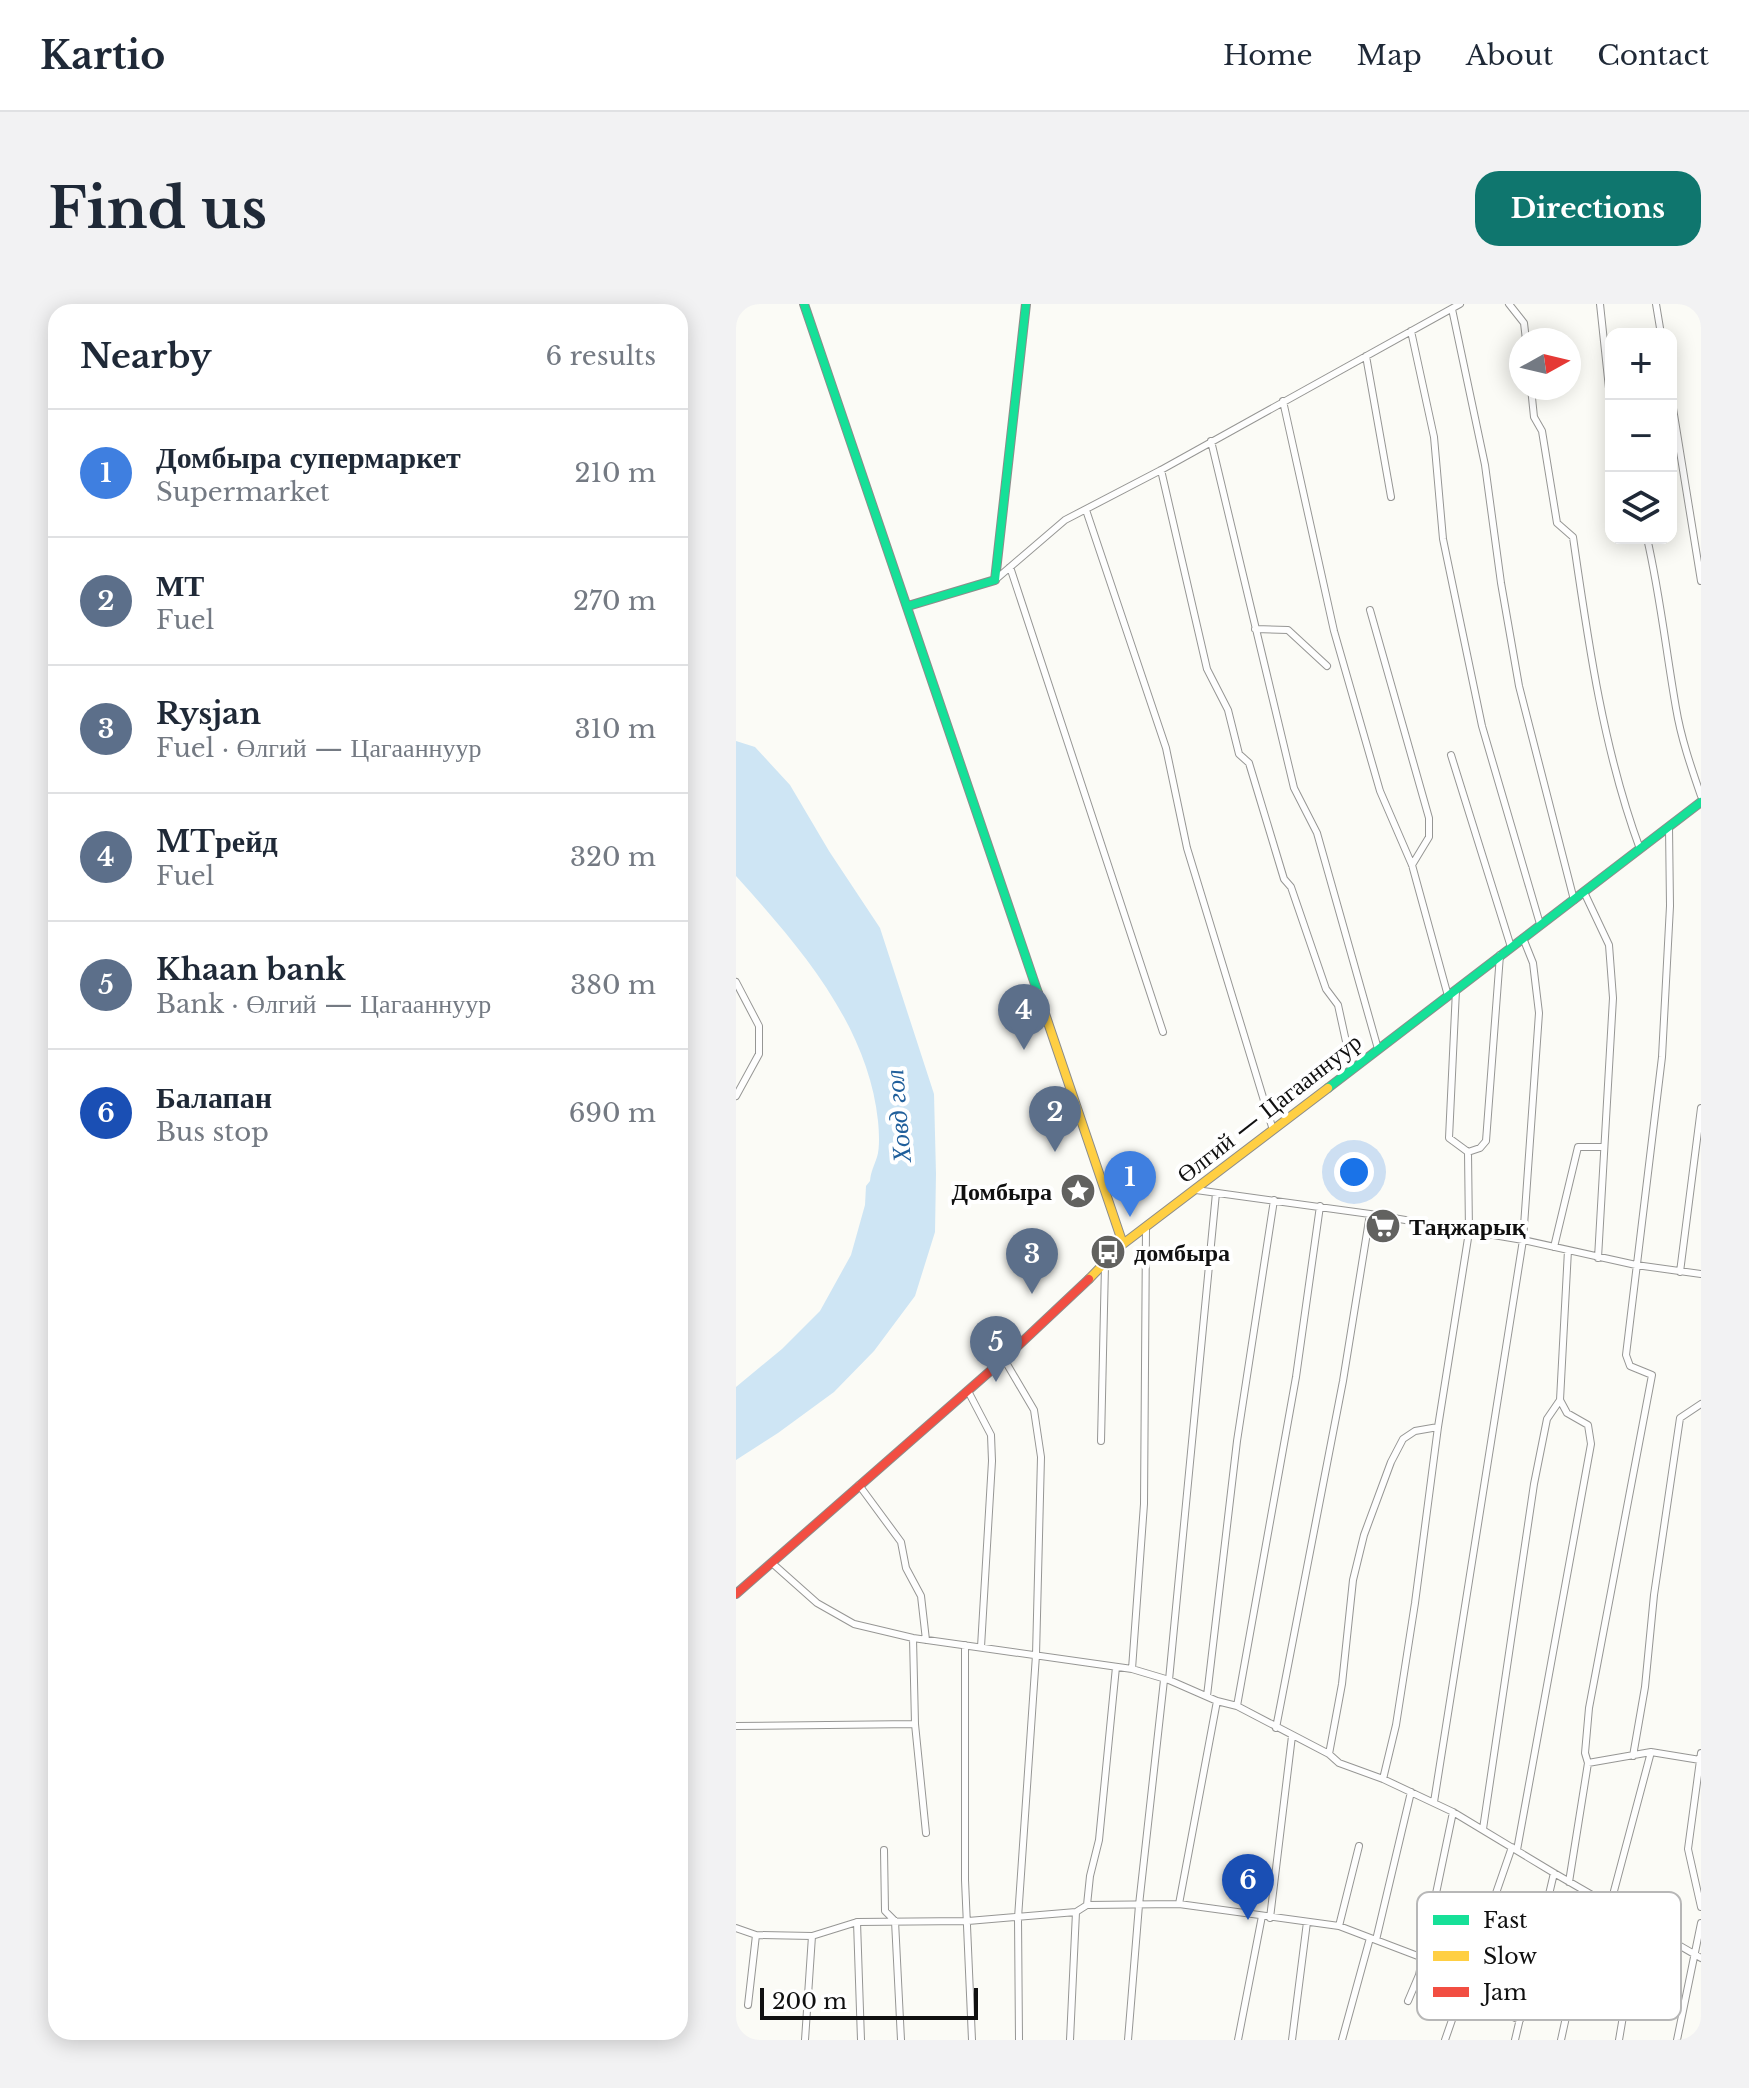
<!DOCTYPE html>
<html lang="en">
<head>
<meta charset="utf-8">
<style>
  body { margin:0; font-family:"Libre Baskerville",serif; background:#f2f2f3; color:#1f2937 }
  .controls { position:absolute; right:24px; top:24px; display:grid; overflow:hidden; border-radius:16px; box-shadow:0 4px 20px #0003 }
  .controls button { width:72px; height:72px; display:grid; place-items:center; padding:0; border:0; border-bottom:2px solid #e0e1e3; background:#fff; color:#1f2937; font:40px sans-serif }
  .compass { position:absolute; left:773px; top:24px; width:72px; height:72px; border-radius:50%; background:#fff; box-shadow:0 4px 20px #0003; rotate:82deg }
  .scale { position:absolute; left:24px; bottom:20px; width:218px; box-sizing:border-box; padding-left:8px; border:4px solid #101010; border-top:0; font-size:22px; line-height:28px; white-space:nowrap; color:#101010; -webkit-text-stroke:6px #fff; paint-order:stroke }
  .you { position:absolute; left:618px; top:868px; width:28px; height:28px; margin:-20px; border:6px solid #fff; border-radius:50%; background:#1a73e8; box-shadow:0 0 0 12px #1a73e833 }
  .badge { display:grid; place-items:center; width:52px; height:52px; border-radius:50%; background:#0f766e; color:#fff; font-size:26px; font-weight:700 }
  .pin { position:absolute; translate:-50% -66px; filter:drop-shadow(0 2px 4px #0008) }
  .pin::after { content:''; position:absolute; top:42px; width:28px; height:24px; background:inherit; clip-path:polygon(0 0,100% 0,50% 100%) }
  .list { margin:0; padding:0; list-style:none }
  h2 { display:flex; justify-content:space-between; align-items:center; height:104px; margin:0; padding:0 32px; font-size:34px }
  h2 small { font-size:26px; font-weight:400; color:#747a83 }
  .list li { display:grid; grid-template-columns:52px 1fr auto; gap:24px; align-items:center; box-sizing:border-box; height:128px; padding:0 32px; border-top:2px solid #e0e1e3 }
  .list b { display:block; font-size:30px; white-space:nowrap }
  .list p { margin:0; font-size:26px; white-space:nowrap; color:#747a83 }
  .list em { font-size:26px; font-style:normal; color:#747a83 }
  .icon { flex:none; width:44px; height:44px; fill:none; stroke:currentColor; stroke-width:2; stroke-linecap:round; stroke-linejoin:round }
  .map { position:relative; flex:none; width:965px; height:1736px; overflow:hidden; border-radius:24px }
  header { display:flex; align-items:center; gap:48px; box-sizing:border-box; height:112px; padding:0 40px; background:#fff; border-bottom:2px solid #e0e1e3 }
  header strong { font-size:38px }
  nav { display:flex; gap:44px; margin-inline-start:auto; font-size:28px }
  .intro { display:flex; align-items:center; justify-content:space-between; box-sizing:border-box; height:192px; padding:0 48px }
  h1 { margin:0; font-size:56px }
  .button { padding:20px 36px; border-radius:24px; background:#0f766e; color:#fff; font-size:28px; font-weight:700 }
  main { display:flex; gap:48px; padding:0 48px }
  aside { flex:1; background:#fff; border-radius:24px; box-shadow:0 4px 20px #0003 }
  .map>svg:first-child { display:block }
  .water { fill:#cee5f4 }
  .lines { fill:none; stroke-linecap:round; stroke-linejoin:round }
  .street-casing { stroke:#969694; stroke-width:8 }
  .fast-casing { stroke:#8c8c8a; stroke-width:10 }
  .slow-casing { stroke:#8c8c8a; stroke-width:10 }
  .jam-casing { stroke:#8c8c8a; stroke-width:10 }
  .street { stroke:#fefefe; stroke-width:6 }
  .fast { stroke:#16e098; stroke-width:8 }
  .slow { stroke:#ffcf43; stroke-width:8 }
  .jam { stroke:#f24e42; stroke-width:8 }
  .labels { text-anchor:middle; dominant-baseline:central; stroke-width:8; stroke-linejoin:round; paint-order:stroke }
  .street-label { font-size:24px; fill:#101010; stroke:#fff }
  .poi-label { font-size:24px; font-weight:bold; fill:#101010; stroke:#fff; text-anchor:start }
  .water-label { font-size:26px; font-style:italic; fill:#205f9b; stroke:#fff }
  .key { fill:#fff; stroke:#b7b7b7; stroke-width:2 }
  .key-label { font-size:22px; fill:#101010 }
</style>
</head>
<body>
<header>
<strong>Kartio</strong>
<nav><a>Home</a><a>Map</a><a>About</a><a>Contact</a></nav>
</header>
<div class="intro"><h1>Find us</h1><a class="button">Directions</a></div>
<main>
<aside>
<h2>Nearby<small>6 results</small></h2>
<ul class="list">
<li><span class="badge" style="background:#3f7fe0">1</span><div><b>Домбыра супермаркет</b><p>Supermarket</p></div><em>210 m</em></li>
<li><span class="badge" style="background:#5c6f8a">2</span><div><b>МТ</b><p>Fuel</p></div><em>270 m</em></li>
<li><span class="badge" style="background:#5c6f8a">3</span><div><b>Rysjan</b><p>Fuel · Өлгий — Цагааннуур</p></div><em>310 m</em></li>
<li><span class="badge" style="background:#5c6f8a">4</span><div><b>MTрейд</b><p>Fuel</p></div><em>320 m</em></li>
<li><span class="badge" style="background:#5c6f8a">5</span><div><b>Khaan bank</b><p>Bank · Өлгий — Цагааннуур</p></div><em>380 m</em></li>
<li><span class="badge" style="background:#1a4fb4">6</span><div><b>Балапан</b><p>Bus stop</p></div><em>690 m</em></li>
</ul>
</aside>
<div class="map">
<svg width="965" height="1736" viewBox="0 0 965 1736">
  <rect width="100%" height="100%" fill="#fbfbf6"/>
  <path class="water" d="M0,437L19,443L54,481L93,547L144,624L198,790L200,870L199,928L179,992L138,1047L98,1088L42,1129L0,1156V1083L46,1045L84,1007L115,951L129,901L130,882L134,877C135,867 138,862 141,853C144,844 143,827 142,817C132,720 62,641 0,572Z"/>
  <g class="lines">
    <defs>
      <path id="street" d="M773,0L788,19L790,36
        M864,0L875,103
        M920,0L925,30
        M716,5L749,161L765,279L783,382L838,596
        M675,27L698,133L707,235L746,422L804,620
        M630,52L655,193
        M795,84L798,113L806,127L821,219L837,233C852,337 867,445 904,545
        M935,92L965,277
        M547,97L598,327L644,487L676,561L712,692
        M475,137L558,484L581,529L642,745
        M425,166L471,365L492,406L503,450L513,459L548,575L555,583L590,685L602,701L616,765
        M350,206L430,444L451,544L537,826
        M911,234C924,290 930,347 940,404C945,434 955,463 965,492
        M274,263L427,728
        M259,276L329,216L425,166L724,0
        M634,306L693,514V533L676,561
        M519,325L552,326L591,362
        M715,451L775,643
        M848,588L873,641L877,694L862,954
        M0,678L23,722V750L0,792
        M720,686L713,834L732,848
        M460,886L634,910L787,936L900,961L965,970
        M818,943L842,843H867
        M944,968L965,804
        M268,1055L298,1106L305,1153L300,1351L282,1614L283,1736
        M232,1087L255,1131L256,1157L245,1343
        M365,1137L369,961
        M123,1181L165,1238L170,1264L185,1292L190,1336
        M36,1259L81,1299L118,1320L177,1334L396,1365L433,1376L481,1397L501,1402L593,1450L603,1459L647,1475L717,1508L818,1569L965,1654
        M177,1334L179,1420L190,1529
        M229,1341V1576L236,1736
        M396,1365L408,1200L410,924
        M433,1376L480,889
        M471,1392L501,1137L538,896
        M501,1402L560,1073L584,902
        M0,1422L179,1420
        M540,1424L607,1077L634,910
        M965,1449L952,1545L965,1603
        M593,1450L606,1380L617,1276L628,1231L655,1158L667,1135L679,1127L702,1123
        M897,1452L909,1383L918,1291L944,1114L965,1100
        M852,1459L915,1448L964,1456
        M647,1475L660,1421L679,1299L702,1123L733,928L732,848L744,844L750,837L764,651
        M698,1498L787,936L803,709L797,659L787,634
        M747,1525L798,1180L811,1115L824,1096L832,946
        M148,1546L149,1607L159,1617L165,1736
        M781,1546L855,1140L852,1121L831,1109L824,1096
        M833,1578L852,1459L849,1449L853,1404L916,1071L894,1062L890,1051L926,753L934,602L933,523
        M443,1600L481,1397
        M351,1601L354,1572L363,1536L380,1363
        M874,1602L915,1448
        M534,1614L556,1432
        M121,1618L125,1736
        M603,1622L623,1542
        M0,1624L20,1631L76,1632L121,1618L232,1617L340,1608L351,1601L443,1600L603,1622L687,1654
        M640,1636L675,1488
        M683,1671L784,1716
        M672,1697L683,1671L717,1508
        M12,1701L20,1631
        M69,1736L76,1632
        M334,1736L340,1608
        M392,1736L403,1601L428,1376
        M502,1736L526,1612
        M556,1736L571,1618
        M606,1736L634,1634
        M709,1736L776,1543
        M779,1736L818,1569
        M825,1736L832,1704L838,1698L869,1705
        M883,1736L903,1618
        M941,1736L965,1619"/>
      <path id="fast" d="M68,0L302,689
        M172,302L259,276L290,0
        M592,784L965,498"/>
      <path id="slow" d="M302,689L387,940
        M353,975L387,940L592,784"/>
      <path id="jam" d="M0,1290L268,1055L353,975"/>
    </defs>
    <use href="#street" class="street-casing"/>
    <use href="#fast" class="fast-casing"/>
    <use href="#slow" class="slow-casing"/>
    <use href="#jam" class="jam-casing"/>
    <use href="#street" class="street"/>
    <use href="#fast" class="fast"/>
    <use href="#slow" class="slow"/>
    <use href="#jam" class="jam"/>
  </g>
  <defs>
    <symbol id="sight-disc" viewBox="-11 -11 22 22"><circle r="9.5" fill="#626260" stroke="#fff"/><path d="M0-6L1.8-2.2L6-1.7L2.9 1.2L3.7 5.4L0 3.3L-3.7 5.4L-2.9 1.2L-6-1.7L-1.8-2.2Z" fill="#fff"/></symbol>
    <symbol id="supermarket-disc" viewBox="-11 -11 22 22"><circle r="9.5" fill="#626260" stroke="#fff"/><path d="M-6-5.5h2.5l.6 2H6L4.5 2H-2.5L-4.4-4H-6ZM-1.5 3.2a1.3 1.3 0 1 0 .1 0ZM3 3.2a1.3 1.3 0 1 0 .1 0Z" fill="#fff"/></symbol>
    <symbol id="bus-disc" viewBox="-11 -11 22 22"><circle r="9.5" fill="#626260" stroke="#fff"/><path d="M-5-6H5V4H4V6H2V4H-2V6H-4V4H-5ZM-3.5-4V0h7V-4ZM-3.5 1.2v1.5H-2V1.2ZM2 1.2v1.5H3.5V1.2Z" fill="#fff"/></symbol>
  </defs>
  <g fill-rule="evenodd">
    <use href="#sight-disc" x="322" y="867" width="40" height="40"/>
    <use href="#supermarket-disc" x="627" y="902" width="40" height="40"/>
    <use href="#bus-disc" x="352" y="928" width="40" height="40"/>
  </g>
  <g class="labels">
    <g class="street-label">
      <text transform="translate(533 804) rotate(-38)">Өлгий — Цагааннуур</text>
    </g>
    <g class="poi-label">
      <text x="316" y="887" text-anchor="end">Домбыра</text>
      <text x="673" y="922">Таңжарық</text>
      <text x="398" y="948">домбыра</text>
    </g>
    <g class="water-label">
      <text transform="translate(162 812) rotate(-95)">Ховд гол</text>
    </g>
  </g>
  <rect x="681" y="1588" width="264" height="128" rx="12" class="key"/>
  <rect x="697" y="1611" width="36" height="10" fill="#16e098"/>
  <rect x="697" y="1647" width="36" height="10" fill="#ffcf43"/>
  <rect x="697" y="1683" width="36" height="10" fill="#f24e42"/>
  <g class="key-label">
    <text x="747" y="1624">Fast</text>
    <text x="747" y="1660">Slow</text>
    <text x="747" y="1696">Jam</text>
  </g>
</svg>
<div class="controls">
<button>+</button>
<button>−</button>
<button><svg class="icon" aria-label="layers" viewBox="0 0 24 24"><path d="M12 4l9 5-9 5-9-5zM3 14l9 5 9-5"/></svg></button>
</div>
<svg class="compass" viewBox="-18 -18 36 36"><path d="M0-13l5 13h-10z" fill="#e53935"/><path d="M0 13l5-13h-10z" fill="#747a83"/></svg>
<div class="scale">200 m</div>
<div class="you"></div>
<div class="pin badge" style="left:394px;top:913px;background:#3f7fe0">1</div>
<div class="pin badge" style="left:319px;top:848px;background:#5c6f8a">2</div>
<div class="pin badge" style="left:296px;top:990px;background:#5c6f8a">3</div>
<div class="pin badge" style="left:288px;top:746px;background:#5c6f8a">4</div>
<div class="pin badge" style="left:260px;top:1078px;background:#5c6f8a">5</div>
<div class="pin badge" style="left:512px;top:1616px;background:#1a4fb4">6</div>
</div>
</main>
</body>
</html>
